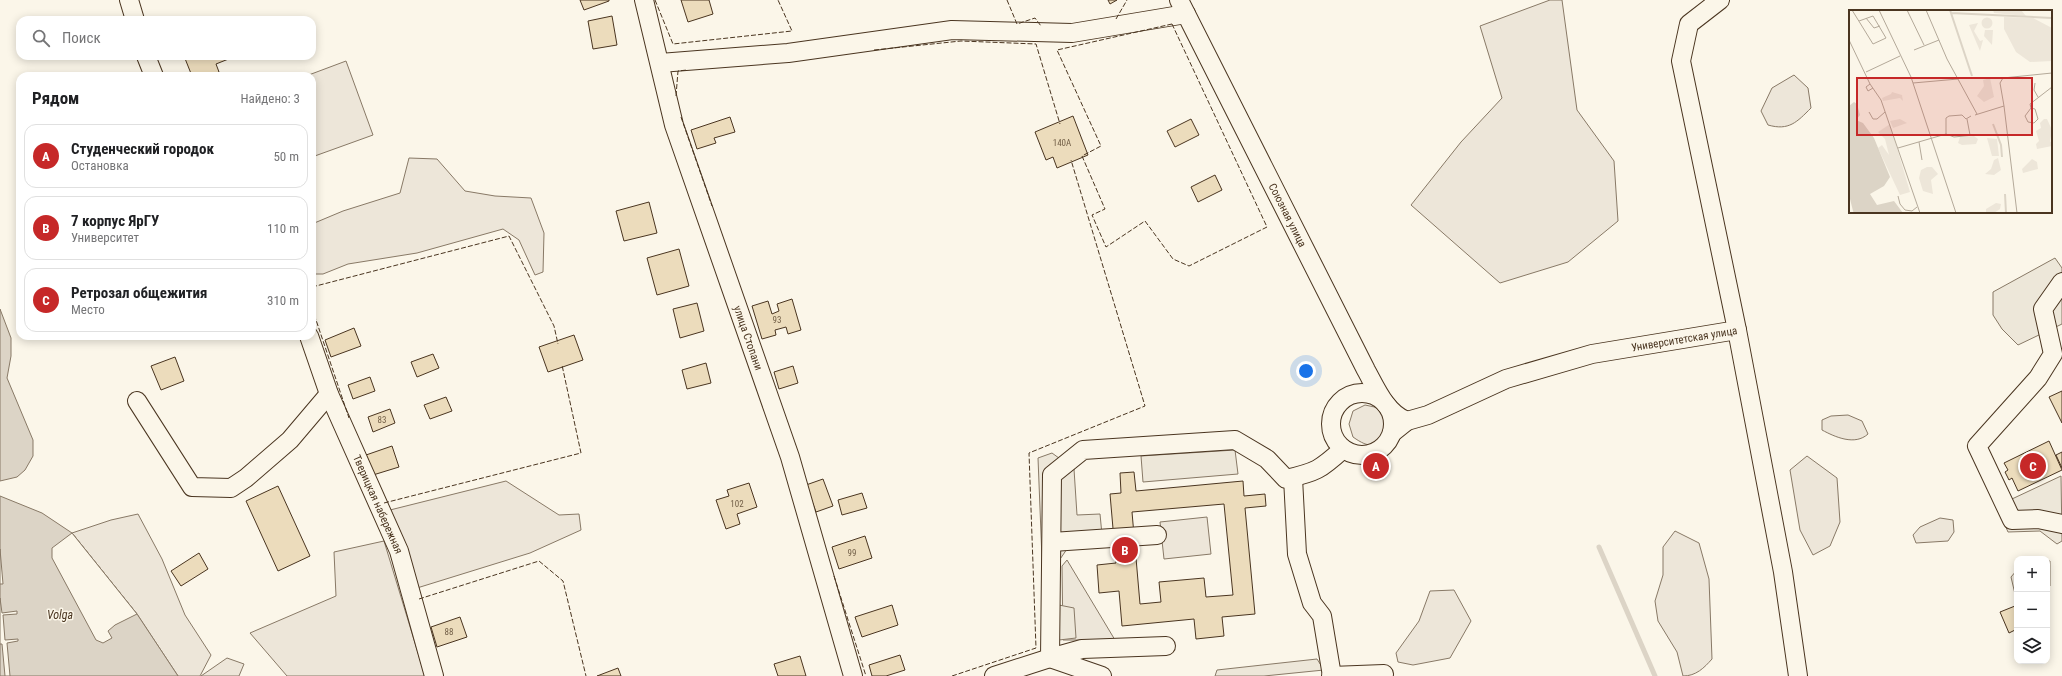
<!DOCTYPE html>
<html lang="ru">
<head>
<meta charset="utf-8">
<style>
  body { margin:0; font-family:"Roboto Condensed",sans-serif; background:#f2f2f2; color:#202124 }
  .controls { position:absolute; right:12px; bottom:12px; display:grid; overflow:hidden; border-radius:8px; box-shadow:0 2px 10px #0003 }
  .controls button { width:36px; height:36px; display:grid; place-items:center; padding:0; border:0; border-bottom:1px solid #e0e0e0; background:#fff; color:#202124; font:20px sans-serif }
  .you { position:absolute; left:1306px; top:371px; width:14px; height:14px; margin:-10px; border:3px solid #fff; border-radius:50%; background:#1a73e8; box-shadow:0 0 0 6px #1a73e833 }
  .badge { display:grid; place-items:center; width:26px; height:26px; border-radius:50%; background:#c62828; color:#fff; font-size:13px; font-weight:700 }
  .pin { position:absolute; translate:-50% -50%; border:2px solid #fff; box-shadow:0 1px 4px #0006 }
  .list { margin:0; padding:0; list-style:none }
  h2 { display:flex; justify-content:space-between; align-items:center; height:52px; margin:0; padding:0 16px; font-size:17px }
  h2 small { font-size:13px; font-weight:400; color:#757577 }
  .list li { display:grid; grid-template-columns:26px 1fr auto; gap:12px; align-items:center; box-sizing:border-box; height:64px; margin:0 8px 8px; padding:0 8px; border:1px solid #e0e0e0; border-radius:12px }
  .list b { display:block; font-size:15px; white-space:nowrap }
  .list p { margin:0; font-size:13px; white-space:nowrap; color:#757577 }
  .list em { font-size:13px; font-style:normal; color:#757577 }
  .icon { flex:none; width:22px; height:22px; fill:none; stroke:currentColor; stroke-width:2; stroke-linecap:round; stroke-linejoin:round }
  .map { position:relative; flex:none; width:2062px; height:676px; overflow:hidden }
  .search { position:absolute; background:#fff; box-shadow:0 2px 10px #0003; left:16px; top:16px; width:300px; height:44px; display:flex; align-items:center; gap:10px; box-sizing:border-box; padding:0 14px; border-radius:12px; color:#757577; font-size:15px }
  .panel { position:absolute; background:#fff; box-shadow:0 2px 10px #0003; left:16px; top:72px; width:300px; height:268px; border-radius:12px }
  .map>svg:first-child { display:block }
  .green { fill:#ede6d9; stroke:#887966 }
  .parking { fill:#ede7d9; stroke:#887966 }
  .water { fill:#dcd4c6; stroke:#887966 }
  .pier { fill:#fbf6e9; stroke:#887966 }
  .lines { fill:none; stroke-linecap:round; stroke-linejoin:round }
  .stream { stroke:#dcd4c6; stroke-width:5 }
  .building { fill:#ecdcbc; stroke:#4a3520; fill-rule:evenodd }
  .minor-casing { stroke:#4a3520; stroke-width:20 }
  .minor { stroke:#fbf6e9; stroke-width:18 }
  .fence { stroke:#4a3520; stroke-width:1; stroke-dasharray:5 2; stroke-linecap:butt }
  .labels { text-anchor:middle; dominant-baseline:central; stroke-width:3; stroke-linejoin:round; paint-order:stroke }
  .number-label { font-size:9px; fill:#725f47 }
  .street-label { font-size:11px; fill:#4a3520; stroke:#fbf6e9 }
  .water-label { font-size:12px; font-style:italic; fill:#4a3520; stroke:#fbf6e9 }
  .inset-river { fill:none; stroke:#dcd4c6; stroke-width:2 }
  .inset-road { fill:none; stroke:#b4a999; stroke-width:1 }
  .view { fill:#c62828; fill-opacity:0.15; stroke:#c62828; stroke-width:2 }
  .inset-edge { fill:none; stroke:#4a3520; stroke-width:2 }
</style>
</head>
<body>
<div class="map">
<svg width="2062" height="676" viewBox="0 0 2062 676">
  <rect width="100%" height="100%" fill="#fbf6e9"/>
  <path class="green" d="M1550,0H1562L1577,110L1614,161L1618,221L1568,262L1500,283L1411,205L1461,142L1502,98L1480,26Z
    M346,61L373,135L312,157V76H306Z
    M1794,75L1808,88L1811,108C1797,122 1789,131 1768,125L1761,111L1772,88Z
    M409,158L437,159L465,191L495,196L531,198L544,233L543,272L535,275L519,240L503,229L417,253L348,264L323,274H312V224L343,211L400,193Z
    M1365,405L1384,409L1391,422L1390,434C1375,447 1370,449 1353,437L1349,424L1353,411Z
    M1848,415L1862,421L1868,434C1855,446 1835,437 1822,430V420L1831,416Z
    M1807,456L1837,478L1840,522L1830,546L1813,555L1800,530L1790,470Z
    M506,481L559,515L579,514L581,530L530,553L417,588L390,510Z
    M138,514L162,559L185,615L211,655L200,676H178L137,614L72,533L111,520Z
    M1207,517L1211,554L1164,559L1160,522Z
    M1940,518L1953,520L1954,532L1948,541L1916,543L1913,535L1920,527Z
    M1675,531L1699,543L1709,579L1712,659C1704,668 1696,676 1683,676L1677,652L1658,621L1655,601L1663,575V547Z
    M384,541L425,676H287L250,633L336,596L334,552Z
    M1067,560L1115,640H1063L1062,566Z
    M2047,561H2050V586L2047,588Z
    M2017,570V594H2015L2011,577Z
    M1454,590L1471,621L1450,658L1413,665L1398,662L1396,653L1419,621L1430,591Z
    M227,658L244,664L239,676H201Z"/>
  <path class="parking" d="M2055,258L2062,268V324L2018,345L2002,329L1993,315V292Z
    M1235,450L1238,474L1143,482L1141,456Z
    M1052,453L1074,469L1077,515L1100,514L1103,545L1067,549L1043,584L1038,458Z
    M2061,476L2062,541L2057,544L2040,531L2008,532L1997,506Z
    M1059,605L1074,608L1076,638L1059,640Z
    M1317,659L1324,670L1264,676H1215L1217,670Z"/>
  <path class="water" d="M0,309L11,338V356L7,378L33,440V456L25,470L17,477L0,481Z
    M0,496L42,513L72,533L137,614L178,676H0Z"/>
  <path class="pier" d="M72,533L137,614L115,625L108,631L112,638L103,643L96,640L52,558V548Z
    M0,549L3,584H0Z
    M0,598L2,613L17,611V614L3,615L5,640L18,639V641L7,643L10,676H5L2,644H0Z"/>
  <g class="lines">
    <path class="stream" d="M1599,547L1655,676"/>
  </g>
  <path class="building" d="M580,0H609V1L584,10Z
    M681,0H709L713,14L688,22Z
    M1108,0H1117L1110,4Z
    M612,16L617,45L593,49L588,21Z
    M184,56H236L216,64L219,72L209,76H192Z
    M1073,116L1088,155L1057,168L1053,157L1046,160L1035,132Z
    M730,117L735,132L714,138L716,143L697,149L691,130Z
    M1191,119L1199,135L1175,147L1167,131Z
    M1215,175L1222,190L1198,202L1191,187Z
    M649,202L657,233L624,241L616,211Z
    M679,249L689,286L657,295L647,258Z
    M792,299L801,330L788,334L786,327L775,330L776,335L762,339L752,306L768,301L772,314L779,311L777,304Z
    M697,303L704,331L680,338L673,309Z
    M354,328L361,346L331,357L325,340Z
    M574,335L583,360L548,372L539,347Z
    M433,354L439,368L417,377L411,362Z
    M175,357L184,381L161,390L151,366Z
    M706,363L711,383L687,389L682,370Z
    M793,366L798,383L779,389L774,372Z
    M370,377L375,391L353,399L348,385Z
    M2062,391V423L2049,397Z
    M446,397L452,411L430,419L424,405Z
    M390,409L395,423L373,432L368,417Z
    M2049,441L2062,470L2018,491L2012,478L2009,480L2005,472L2008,470L2004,463Z
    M392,446L399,467L373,475L366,455Z
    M2062,452V468L2056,455Z
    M1134,472L1136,491L1243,481L1244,496L1265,494L1266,506L1245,508L1255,614L1222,617L1224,636L1196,639L1194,619L1122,626L1119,591L1099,593L1097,565L1116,563L1110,494L1121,493L1120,473ZM1224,504L1233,595L1206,597L1204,578L1159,582L1161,602L1140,604L1132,512Z
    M823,479L833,506L816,512L806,485Z
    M749,483L757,507L737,514L740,524L726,529L716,500L729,496L727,490Z
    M278,486L310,556L278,571L246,501Z
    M862,493L867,508L842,515L838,500Z
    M865,536L872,558L839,569L832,547Z
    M199,553L208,569L181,586L171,571Z
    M892,605L898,625L862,637L855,617Z
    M2015,606L2017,611V629L2009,633L2000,612Z
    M460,617L467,637L437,647L431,627Z
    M900,655L905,670L886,676H872L869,665Z
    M800,656L806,676H778L774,664Z
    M618,668L621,676H597Z"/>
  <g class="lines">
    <defs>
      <g id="minor">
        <path d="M129,0L135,20"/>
        <path id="s1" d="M644,0L674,125L790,457L853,676"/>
        <path id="s2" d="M1179,0L1366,370C1376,388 1386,413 1407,421"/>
        <path d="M146,56L154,76"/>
        <path d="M660,63L788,53L952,30L1072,33L1186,14"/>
        <path d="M2062,282L2043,309L2053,354L2038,378L1977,446L2012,520L2038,519L2062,524"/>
        <path d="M1737,330L1783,572L1798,676"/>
        <path id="s3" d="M309,336L329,394L399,551L434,676"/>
        <circle cx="1362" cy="424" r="31"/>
        <path d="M137,401L192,487L231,488L246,478L290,440L329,394"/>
        <path id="s4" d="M1392,433L1407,421L1428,415L1506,379L1592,354L1737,330L1681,61L1689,24L1720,0"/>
        <path d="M1293,478L1297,554L1312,603L1322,616L1332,676"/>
        <path d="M1052,542L1157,535"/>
        <path d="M1050,658L1082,649L1166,646"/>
        <path d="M1050,658L1102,676"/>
        <path d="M994,676L1050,658L1052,475L1083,450L1235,440L1267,459L1286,479C1316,472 1320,470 1343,449"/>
        <path d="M1331,676L1384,674"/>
      </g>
    </defs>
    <use href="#minor" class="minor-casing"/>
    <use href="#minor" class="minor"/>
    <path class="fence" d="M655,0L673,44L792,31L778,0
      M1007,0L1017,24L1035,18L1041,26
      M1116,19L1127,0
      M1172,24L1267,227L1189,266L1173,259L1145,221L1106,247L1092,215L1105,209L1082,156L1101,146L1057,50Z
      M874,50L961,41L1036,44L1060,124
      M676,96L678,71L687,70
      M681,117L712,206
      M312,287L509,236L554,326L558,344
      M312,308L349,418
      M384,503L581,453L562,365
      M834,576L866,676
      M419,599L539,561L563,581L586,676
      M952,676L1036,648L1029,453L1145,406L1071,160"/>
  </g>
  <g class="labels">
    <g class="number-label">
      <text x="1062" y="143">140А</text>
      <text x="777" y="320">93</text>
      <text x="382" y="420">83</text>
      <text x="737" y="504">102</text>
      <text x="852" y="553">99</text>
      <text x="449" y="632">88</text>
    </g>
    <g class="street-label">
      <text stroke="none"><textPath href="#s2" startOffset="241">Союзная улица</textPath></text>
      <text stroke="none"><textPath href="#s4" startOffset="310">Университетская улица</textPath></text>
      <text stroke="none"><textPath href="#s1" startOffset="354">улица Стопани</textPath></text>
      <text stroke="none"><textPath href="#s3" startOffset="182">Тверицкая набережная</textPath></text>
    </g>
    <g class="water-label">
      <text x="60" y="615">Volga</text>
    </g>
  </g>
  <g transform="translate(1849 10)">
    <rect width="203" height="203" fill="#fbf6e9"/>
    <path d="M144,0H172L177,6L145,3ZM155,7L184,8L203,18V51L181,52L167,42L155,19ZM132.5 13a5.5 5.5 0 1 1 11 0a5.5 5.5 0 1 1-11 0ZM129,13L125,21L131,31L134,30L131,41L120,15ZM136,20H144L143,35L135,26ZM141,68L145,87L135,92L128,86L135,76L134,70ZM43,82L53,85L54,91L51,88L34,91L33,88L42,84ZM51,109L58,113L44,118L41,111ZM195,109H198L203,120L201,132L203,131V136L188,139L187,134L190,131L187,121L192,118L191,113ZM41,114L61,182L51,185L29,138L33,135L40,145L36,129L29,122ZM125,126L129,129L127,134L113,135L109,133L111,127ZM138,128L148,129L150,146H143ZM149,148L152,160L145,165L136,164L142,159L145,150ZM183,149L188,152L189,159L174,163L173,159ZM78,157H83L89,164L82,170L84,184L74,181L70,168L72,160ZM147,193L152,194L151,199L145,203H137V199Z" fill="#ede6d9"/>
    <path d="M5,92L8,94L11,105L7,110L14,113L25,128L41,167L35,176L21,184L28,195L45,191L54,203H5L4,201L0,185V96Z" fill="#dcd4c6"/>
    <path class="inset-river" d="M101,0L123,66M102,3L203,8M144,114L152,135L153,147M156,184L157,203"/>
    <path class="inset-road" d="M3,0L24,34L37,28L24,6L10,11M30,0L62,67L107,203M58,0L75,35M77,0L98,49L128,104M17,8L25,18L31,16M0,30L21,74L32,90L71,203M65,40L90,30M17,62L51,46M64,73L109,69M186,73L185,80L189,87M21,74L17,77L19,81L24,78M155,96L168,203M182,98L186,99L189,109L185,113L179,112L176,106L182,98L181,94L203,77M20,102L24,109H28L36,102M126,105L155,96L151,73L154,68L203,63M118,109L121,125M97,124L105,127L125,125M70,132L73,150M49,138L97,124V108L100,106L113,105L117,109L122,106M49,186L51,194L56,200L63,201L68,197"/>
    <path class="view" d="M8,68H183V125H8Z"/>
    <rect width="203" height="203" class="inset-edge"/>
  </g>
</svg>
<div class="controls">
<button>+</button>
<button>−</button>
<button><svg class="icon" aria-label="layers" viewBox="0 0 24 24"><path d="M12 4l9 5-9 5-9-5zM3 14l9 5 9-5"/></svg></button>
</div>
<div class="you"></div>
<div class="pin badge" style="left:1376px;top:466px">A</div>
<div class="pin badge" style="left:1125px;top:550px">B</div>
<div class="pin badge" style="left:2033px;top:466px">C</div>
<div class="search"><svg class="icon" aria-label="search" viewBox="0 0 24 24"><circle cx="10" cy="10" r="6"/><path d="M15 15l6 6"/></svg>Поиск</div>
<section class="panel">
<h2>Рядом<small>Найдено: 3</small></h2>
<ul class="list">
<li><span class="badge">A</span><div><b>Студенческий городок</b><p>Остановка</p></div><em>50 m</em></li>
<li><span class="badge">B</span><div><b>7 корпус ЯрГУ</b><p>Университет</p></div><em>110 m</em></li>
<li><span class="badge">C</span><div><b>Ретрозал общежития</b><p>Место</p></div><em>310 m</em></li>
</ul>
</section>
</div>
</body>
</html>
